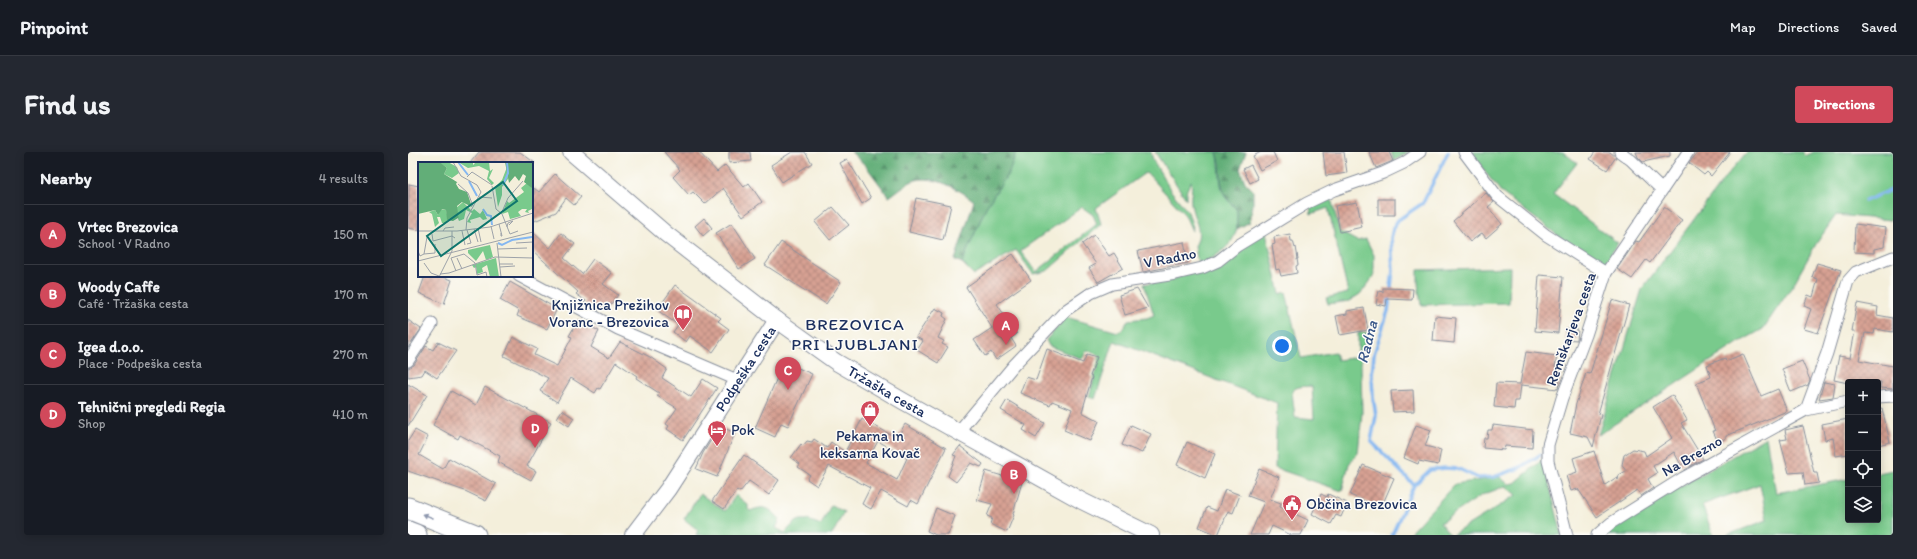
<!DOCTYPE html>
<html lang="en">
<head>
<meta charset="utf-8">
<style>
  body { margin:0; font-family:Itim,sans-serif; background:#242831; color:#f1f3f6 }
  .controls { position:absolute; right:12px; bottom:12px; display:grid; overflow:hidden; border-radius:4px; box-shadow:0 2px 10px #0003 }
  .controls button { width:36px; height:36px; display:grid; place-items:center; padding:0; border:0; border-bottom:1px solid #363941; background:#171b24; color:#f1f3f6; font:20px sans-serif }
  .you { position:absolute; left:874px; top:194px; width:14px; height:14px; margin:-10px; border:3px solid #fff; border-radius:50%; background:#1a73e8; box-shadow:0 0 0 6px #1a73e833 }
  .badge { display:grid; place-items:center; width:26px; height:26px; border-radius:50%; background:#d1495b; color:#fff; font-size:13px; font-weight:700 }
  .pin { position:absolute; translate:-50% -33px; filter:drop-shadow(0 1px 2px #0008) }
  .pin::after { content:''; position:absolute; top:21px; width:14px; height:12px; background:inherit; clip-path:polygon(0 0,100% 0,50% 100%) }
  .list { margin:0; padding:0; list-style:none }
  h2 { display:flex; justify-content:space-between; align-items:center; height:52px; margin:0; padding:0 16px; font-size:17px }
  h2 small { font-size:13px; font-weight:400; color:#9ea1a6 }
  .list li { display:grid; grid-template-columns:26px 1fr auto; gap:12px; align-items:center; box-sizing:border-box; height:60px; padding:0 16px; border-top:1px solid #363941 }
  .list b { display:block; font-size:15px; white-space:nowrap }
  .list p { margin:0; font-size:13px; white-space:nowrap; color:#9ea1a6 }
  .list em { font-size:13px; font-style:normal; color:#9ea1a6 }
  .icon { flex:none; width:22px; height:22px; fill:none; stroke:currentColor; stroke-width:2; stroke-linecap:round; stroke-linejoin:round }
  .map { position:relative; flex:none; width:1485px; height:383px; overflow:hidden; border-radius:4px }
  header { display:flex; align-items:center; gap:24px; box-sizing:border-box; height:56px; padding:0 20px; background:#171b24; border-bottom:1px solid #363941 }
  header strong { font-size:19px }
  nav { display:flex; gap:22px; margin-inline-start:auto; font-size:14px }
  .intro { display:flex; align-items:center; justify-content:space-between; box-sizing:border-box; height:96px; padding:0 24px }
  h1 { margin:0; font-size:28px }
  .button { padding:10px 18px; border-radius:4px; background:#d1495b; color:#fff; font-size:14px; font-weight:700 }
  main { display:flex; gap:24px; padding:0 24px }
  aside { flex:1; background:#171b24; border-radius:4px; box-shadow:0 2px 10px #0003 }
  .map>svg:first-child { display:block }
  .grass { fill:#79ca8c; stroke:#4a7c75; fill-rule:evenodd }
  .forest { fill:url(#forest-firs); stroke:#3e6e6b }
  .lines { fill:none; stroke-linecap:round; stroke-linejoin:round }
  .stream { stroke:#84b7f1; stroke-width:3.5 }
  .building { fill:url(#building-cross-hatch); fill-rule:evenodd }
  .minor-casing { stroke:#888f9c; stroke-width:13 }
  .secondary-casing { stroke:#888f9c; stroke-width:18 }
  .motorway-casing { stroke:#888f9c; stroke-width:23 }
  .minor { stroke:#fff; stroke-width:11 }
  .secondary { stroke:#fff; stroke-width:16 }
  .motorway { stroke:#fff; stroke-width:21 }
  .oneway { fill:#8d97ae }
  .labels { text-anchor:middle; dominant-baseline:central; stroke-width:3; stroke-linejoin:round; paint-order:stroke }
  .street-label { font-size:15px; fill:#1b2f5e; stroke:#fdfcf7 }
  .poi-label { font-size:15px; fill:#1b2f5e; stroke:#fdfcf7; text-anchor:start }
  .water-label { font-size:16px; font-style:italic; fill:#3a588a; stroke:#fdfcf7 }
  .quarter-label { font-size:17px; letter-spacing:1px; fill:#1b2f5e; stroke:#fdfcf7 }
  .inset-river { fill:none; stroke:#84b7f1; stroke-width:2 }
  .inset-road { fill:none; stroke:#9da2a9; stroke-width:1 }
  .view { fill:#0f766e; fill-opacity:0.15; stroke:#0f766e; stroke-width:2 }
  .inset-edge { fill:none; stroke:#1b2f5e; stroke-width:2 }
</style>
</head>
<body>
<header>
<strong>Pinpoint</strong>
<nav><a>Map</a><a>Directions</a><a>Saved</a></nav>
</header>
<div class="intro"><h1>Find us</h1><a class="button">Directions</a></div>
<main>
<aside>
<h2>Nearby<small>4 results</small></h2>
<ul class="list">
<li><span class="badge">A</span><div><b>Vrtec Brezovica</b><p>School · V Radno</p></div><em>150 m</em></li>
<li><span class="badge">B</span><div><b>Woody Caffe</b><p>Café · Tržaška cesta</p></div><em>170 m</em></li>
<li><span class="badge">C</span><div><b>Igea d.o.o.</b><p>Place · Podpeška cesta</p></div><em>270 m</em></li>
<li><span class="badge">D</span><div><b>Tehnični pregledi Regia</b><p>Shop</p></div><em>410 m</em></li>
</ul>
</aside>
<div class="map">
<svg width="1485" height="383" viewBox="0 0 1485 383">
  <defs>
    <pattern id="forest-firs" width="22" height="20" patternUnits="userSpaceOnUse"><rect width="22" height="20" fill="#62ae78"/><path d="M5 1l3.5 6h-7zM16 11l3.5 6h-7z" fill="#508e66"/></pattern>
    <pattern id="building-cross-hatch" width="8" height="8" patternUnits="userSpaceOnUse"><rect width="8" height="8" fill="#d7a193"/><path d="M0 0l8 8M0 8l8-8" fill="none" stroke="#ae847b"/></pattern>
  </defs>
  <rect width="100%" height="100%" fill="#fdfcf7"/>
  <filter id="ink" filterUnits="userSpaceOnUse"><feTurbulence type="fractalNoise" baseFrequency=".025" numOctaves="2"/><feDisplacementMap in="SourceGraphic" scale="8" xChannelSelector="R" yChannelSelector="G"/><feConvolveMatrix kernelMatrix="1 2 1 2 8 2 1 2 1" color-interpolation-filters="sRGB"/></filter>
  <filter id="wash" filterUnits="userSpaceOnUse"><feTurbulence type="fractalNoise" baseFrequency=".012" numOctaves="4" result="noise"/><feDisplacementMap in="SourceGraphic" scale="16" xChannelSelector="R" yChannelSelector="G"/><feGaussianBlur stdDeviation="0.9" result="paint"/><feColorMatrix in="noise" values="0 0 0 0 0 0 0 0 0 0 0 0 0 0 0 0 0 1.4 0 .05"/><feComposite in="paint" operator="in"/></filter>
  <g filter="url(#wash)">
    <rect width="100%" height="100%" fill="#f4efdb"/>
    <path class="grass" d="M608,0H743L745,8L763,39L780,60L785,75L784,79L777,63L741,23L737,21L688,56L693,72L639,119L625,122L608,98L566,123L554,111L578,55L601,20ZM674,55L685,63L689,72L628,120L612,99Z
      M747,0H809C813,14 810,29 816,43C819,49 825,52 828,57C830,60 829,66 829,70C830,92 808,105 790,113L787,94C796,78 785,68 783,51C782,43 785,38 783,29L778,40V47Z
      M983,0H1001L986,9Z
      M1061,0H1155L1169,11L1145,42L1210,91L1197,112L1169,98L1094,41Z
      M1339,0H1395L1397,4L1406,0H1485V65L1482,68L1428,63L1408,92L1385,133L1355,177L1330,191L1190,283L1234,137L1319,23Z
      M922,43L932,80L949,89L958,87L966,103V122L961,131L952,142L941,149L920,152L918,146L940,141L920,56L903,62L902,53Z
      M858,80L872,142L878,140L893,206L927,200L929,208L950,205V181L959,180L953,211L954,261L950,301L941,312L934,339L867,316L869,251L706,189L687,247L681,245L692,204L679,198L674,207L641,194L638,188L658,165L710,180L716,176L720,168L739,166L746,163L736,132L767,127ZM904,234L906,267L887,265L884,240C888,233 897,235 904,234Z
      M1102,115L1101,151L1013,153L1010,131V118Z
      M1358,285L1368,341L1440,327V368H1470V321L1485,318V383H1319L1359,368L1352,332L1294,353L1305,383H1197L1240,353Z
      M1135,307L1154,383H1044L1109,343L1098,334L1074,343L1032,371L1042,383H1000L1047,332L1092,325L1100,332L1107,331Z
      M292,342L317,359L328,343L340,353V357L342,359C357,353 360,355 372,367L368,376L377,381C391,365 393,365 413,373L423,353L436,360L424,383H288L290,378L276,367Z"/>
    <path class="forest" d="M443,0H608L601,20L578,55L554,111L547,108L566,49C553,38 526,23 508,28C499,30 489,40 481,45L458,14Z
      M809,0H838L832,17L837,30L845,38V53L842,70L829,77V58L817,44L813,30L812,11Z"/>
    <g class="lines">
      <path class="stream" d="M1457,49L1485,37
        M1006,333L1022,318L1037,316L1051,317L1070,326L1086,325L1111,316L1132,303
        M984,383L1006,333L963,289L968,264L965,245L964,222L966,202L980,159L985,119L983,86L985,76L990,68L1015,51L1040,0"/>
    </g>
    <g id="blocks">
      <path class="building" d="M71,0H112L127,11H62Z
        M256,0H291L309,20L317,13L336,35L341,31L354,50L335,64L315,36L297,52L285,40L281,43L265,25L272,18Z
        M321,0H342L343,9L321,11Z
        M384,0H397L404,11L374,30L363,13Z
        M853,0H865L869,9L852,18L845,4Z
        M915,0H936L939,21L918,24Z
        M961,0H981L985,9L968,16Z
        M1187,0H1202L1208,5L1199,18L1182,7Z
        M1228,0H1262V4L1235,10L1230,5Z
        M1290,0H1322L1303,24L1299,20L1296,23L1281,11Z
        M439,7L463,46L454,52L432,11Z
        M843,13L850,27L842,31L835,17Z
        M147,22L173,45L166,53L158,46L148,60L124,70L126,36L131,40Z
        M1,32L11,34V78L0,76Z
        M1078,41L1086,50L1080,55L1094,72L1078,86L1074,81L1062,90L1045,69Z
        M508,46L543,53L535,88L501,80Z
        M970,47H987V63H970Z
        M949,50L954,75L932,80L927,54Z
        M425,55L441,73L422,88L407,70Z
        M1256,55L1274,68L1242,111L1238,108L1224,127L1209,117L1228,89L1231,90Z
        M296,66L304,76L295,84L287,74Z
        M324,71L347,107L331,117L308,81Z
        M1447,72L1478,76L1476,95L1466,97V101L1446,100Z
        M124,79L142,96L153,81L167,92L156,106L174,122L185,107L204,121L195,132L210,143L199,157L194,153L190,159L176,151L178,149L168,142L170,140L124,98Z
        M882,82L883,89H885L887,96L888,95L890,107H889L890,113L888,114L889,121L873,124L871,117L868,118L864,93L867,92L866,85Z
        M686,83L701,104L706,101L715,116L690,130L681,116L688,112L674,92Z
        M373,90L433,130L418,152L357,113Z
        M776,90L780,111L735,120L730,99Z
        M605,102L623,128L589,152L609,182L603,186L608,194L588,208L583,200L577,204L566,188L584,176L558,135Z
        M1409,111L1433,118L1410,181L1396,177L1403,157L1396,154L1400,143L1405,145L1410,127L1404,125Z
        M1131,123L1155,125L1150,181L1127,179Z
        M17,124H33L44,128L36,152L11,141Z
        M102,130L149,157L139,177L109,164L111,159L92,148Z
        M267,133L313,166L310,169L321,177L305,200L282,184L278,190L265,180L270,173L249,158Z
        M975,136L1005,137L1004,148L979,147L978,154L968,152L971,139L975,140Z
        M729,137L740,156L717,163L711,143Z
        M1204,148L1221,153L1190,262L1193,263L1185,295L1180,285L1162,281L1168,252L1178,221L1182,222Z
        M1449,151L1470,155L1469,163L1485,166V180L1467,177L1466,182L1457,181L1451,208L1485,214V237L1472,236L1473,230L1440,231L1426,228L1431,204L1442,206L1447,179H1444Z
        M527,156L536,161L535,164L539,167L530,186L536,189L534,192L540,195L530,211L509,198L515,189L508,185Z
        M956,156L960,178L932,183L928,164L939,162V159Z
        M1027,164L1048,166L1046,191L1025,189Z
        M0,168L13,177L0,196Z
        M170,168L191,179L183,195L201,206L212,190L242,205L259,217L254,226L283,245L295,227L309,236L275,288L259,277L261,274L258,272L269,256L249,244L251,241L228,226L229,224L208,210L192,237L190,236L187,241L163,226L149,250L132,239L140,226L96,204L105,185L129,197L126,203L149,214L164,185L161,184Z
        M1158,177L1170,178L1169,188L1157,187Z
        M30,190L48,199L29,226L17,218L14,223L0,225V216L6,213L18,194L25,198Z
        M639,197L675,211L679,202L689,205L682,224L684,225L674,260L691,269L682,289L656,278L664,257L644,249L642,253L612,241L618,225L628,228Z
        M1118,200L1149,204L1147,215L1154,216L1150,237L1113,233L1111,249H1107L1106,257L1086,255L1088,231L1112,232Z
        M1335,202L1353,244L1370,237L1379,259L1318,284V286L1310,290L1305,279H1307L1288,231L1303,225L1299,213L1317,206L1318,209Z
        M1394,209L1402,228L1400,233L1383,240L1374,217Z
        M376,210L404,222L380,274L373,271L367,285L347,276Z
        M1416,230L1427,232L1425,245L1411,247Z
        M0,232L19,243L0,274Z
        M77,235L143,270L119,314L128,319L123,328L90,310L92,304L52,283L50,287L25,273L43,239L68,253Z
        M1005,238L1006,259L985,260L983,239Z
        M1264,243L1279,268L1273,271L1295,307L1282,314L1279,309L1273,313L1266,300L1245,314L1249,321L1240,327L1245,336L1233,344L1229,338L1189,365L1170,337L1163,339L1158,324L1169,320L1165,306L1186,299L1197,333L1209,325L1210,328L1211,323L1218,319L1214,313L1216,303L1225,297L1236,299L1238,304L1264,286L1245,255Z
        M599,248L637,271L628,286L615,278L618,273L593,258Z
        M1474,256L1482,290L1470,293V257Z
        M154,258L166,266L161,274L149,266Z
        M454,267L489,286L497,272L538,296L510,352L503,348L500,354L473,339L463,357L454,352L462,336L421,314L409,334L399,327L402,323L390,315L392,312L383,306L393,292L395,294L399,289L404,290L406,287L419,296L423,290L437,300ZM470,289L499,306L489,328L458,311Z
        M1440,267V302L1428,304L1425,286L1417,288L1414,272Z
        M723,273L743,282L734,301L714,293Z
        M1008,273L1023,278L1017,294L1033,298L1030,313L1011,309L1010,312L996,306Z
        M1085,273L1125,278L1124,296L1097,294L1096,298L1075,296L1076,286H1079L1080,278H1084Z
        M312,274L327,281L309,325L288,317L295,301Z
        M1395,274L1406,321H1409L1411,331L1397,333L1395,320L1381,321L1372,288L1379,287L1377,278Z
        M7,278L20,285L11,303L35,317L41,306L88,332L78,349L57,339L0,319V289Z
        M779,290L807,302L797,326L769,313Z
        M552,294L575,312L573,315L563,311L548,330L540,324L548,304L545,303Z
        M336,303L371,328L361,343L341,329L332,340L329,338L316,357L304,349Z
        M955,313L986,326L973,356L942,343Z
        M851,317L871,325L862,347L873,351L872,355L900,368L893,383H883L864,374L860,383H842L856,350L840,344Z
        M578,319L614,330L605,362L606,363L599,380L582,372L584,366L579,364L584,352L569,348Z
        M817,337L832,343L825,361L820,359L810,383L791,375L799,355L809,359Z
        M913,342L919,345L920,342L939,351L933,365L928,363L923,372L904,362Z
        M528,356L547,364L540,383H528L519,379Z"/>
    </g>
  </g>
  <g filter="url(#ink)">
    <use href="#blocks" fill-opacity="0" stroke="#888f9c" stroke-width="1"/>
    <g class="lines">
      <defs>
        <path id="minor" d="M1056,0L1089,44L1138,83L1198,121
          M1212,0L1223,8L1254,38
          M111,124L210,177L329,228
          M0,209L24,172
          M1470,245L1485,244
          M1398,258L1419,201L1440,129L1448,120L1485,105
          M550,280L606,213L658,158L683,141L704,132L768,122L794,116L810,109L829,94L899,51L926,38L975,21L996,11L1012,0
          M1159,383L1140,309V293L1154,246L1178,183L1198,121L1280,0
          M1189,383L1203,371L1275,326L1398,258L1440,249"/>
        <g id="secondary">
          <path id="s1" d="M163,0L258,82L369,168L428,210L495,249L674,349L743,383"/>
          <path id="s2" d="M225,383L260,337L369,168"/>
        </g>
        <path id="motorway" d="M0,356L67,383
          M0,380L8,383"/>
      </defs>
      <use href="#minor" class="minor-casing"/>
      <use href="#secondary" class="secondary-casing"/>
      <use href="#motorway" class="motorway-casing"/>
      <use href="#minor" class="minor"/>
      <use href="#secondary" class="secondary"/>
      <use href="#motorway" class="motorway"/>
    </g>
    <defs><path id="oneway-solid" d="M-6-.8H1V-3.2L6.5 0L1 3.2V.8H-6Z"/></defs>
    <use class="oneway" href="#oneway-solid" transform="translate(20 364) rotate(-158)"/>
  </g>
  <defs>
    <symbol id="library-pin" viewBox="-11 -11 22 30"><path d="M0 17L-7.5 6A9.5 9.5 0 1 1 7.5 6Z" fill="#d1495b" stroke="#fdfcf7"/><path d="M-6-4Q-3-5.5-.7-3.5V5Q-3 3-6 4ZM6-4Q3-5.5 .7-3.5V5Q3 3 6 4Z" fill="#fff"/></symbol>
    <symbol id="shop-pin" viewBox="-11 -11 22 30"><path d="M0 17L-7.5 6A9.5 9.5 0 1 1 7.5 6Z" fill="#d1495b" stroke="#fdfcf7"/><path d="M-5-2.5h2.3a2.7 3.5 0 0 1 5.4 0H5L5.5 6h-11ZM-1.5-2.5h3a1.5 2.3 0 0 0-3 0Z" fill="#fff"/></symbol>
    <symbol id="hotel-pin" viewBox="-11 -11 22 30"><path d="M0 17L-7.5 6A9.5 9.5 0 1 1 7.5 6Z" fill="#d1495b" stroke="#fdfcf7"/><path d="M-6-4.5h1.5V1H6V5H4.5V3h-9V5H-6ZM-4 0a1.8 1.8 0 1 1 3.6 0ZM.5 0V-2.5h3Q6-2.5 6 0Z" fill="#fff"/></symbol>
    <symbol id="civic-pin" viewBox="-11 -11 22 30"><path d="M0 17L-7.5 6A9.5 9.5 0 1 1 7.5 6Z" fill="#d1495b" stroke="#fdfcf7"/><path d="M-.6-6.5H3V-4.5H.6V-3L4-1V1h2V6H-6V1h2V-1L-.6-3ZM-1.2 2.5V6h2.4V2.5Z" fill="#fff"/></symbol>
  </defs>
  <g fill-rule="evenodd">
    <use href="#library-pin" x="264" y="151" width="22" height="30"/>
    <use href="#shop-pin" x="451" y="247" width="22" height="30"/>
    <use href="#hotel-pin" x="298" y="267" width="22" height="30"/>
    <use href="#civic-pin" x="873" y="341" width="22" height="30"/>
  </g>
  <g class="labels">
    <g class="street-label">
      <text transform="translate(762 106) rotate(-11)">V Radno</text>
      <text transform="translate(1163 177) rotate(-70)">Remškarjeva cesta</text>
      <text stroke="none"><textPath href="#s2" startOffset="201">Podpeška cesta</textPath></text>
      <text stroke="none"><textPath href="#s1" startOffset="397">Tržaška cesta</textPath></text>
      <text transform="translate(1284 304) rotate(-30)">Na Brezno</text>
    </g>
    <g class="poi-label">
      <text x="261" y="153" text-anchor="end">Knjižnica Prežihov<tspan x="261" dy="17">Voranc - Brezovica</tspan></text>
      <text x="323" y="278">Pok</text>
      <text x="462" y="284" text-anchor="middle">Pekarna in<tspan x="462" dy="17">keksarna Kovač</tspan></text>
      <text x="898" y="352">Občina Brezovica</text>
    </g>
    <g class="water-label">
      <text transform="translate(959 190) rotate(-76)">Radna</text>
    </g>
    <g class="quarter-label">
      <text x="447" y="172">BREZOVICA<tspan x="447" dy="20">PRI LJUBLJANI</tspan></text>
    </g>
  </g>
  <g transform="translate(10 10)">
    <rect width="115" height="115" fill="#f4efdb"/>
    <path d="M21,0H30L39,5L41,11L34,16L26,12L29,6ZM40,0H55V3L58,0H71L72,9L75,7L71,16L76,21L74,23L69,17L71,9L61,4L50,6ZM89,5L90,17L84,25V33L80,45L77,25L84,18ZM109,21L115,27L114,47L110,49L111,51L107,50L109,47H104L100,50L103,54L92,57L90,50L84,52L89,39L91,41L106,30L103,26ZM45,40L54,49L56,47L62,52L65,48L69,57L65,58L62,55L52,58L53,61L49,60L54,51L48,48L46,57L41,59L38,46ZM22,47L28,48L30,57L28,61H24L22,55H19L21,61L17,65L14,52L11,50L17,48L20,53ZM72,83L75,95L68,98L65,89L58,99L50,91V88ZM78,96L81,115H72L69,103L64,106L65,110L59,112L58,105L56,106L54,103Z" fill="#79ca8c"/>
    <path d="M0,0L23,1L29,6L26,12L47,25L39,20L38,22L41,27L49,30L54,45L44,40L39,44L41,59L40,56L35,59L29,58L28,48L24,47L20,53L17,48L0,52ZM87,0H115V27L106,20L108,14L105,12L101,19L97,14L91,21Z" fill="#62ae78"/>
    <path class="inset-river" d="M40,0L50,13M51,19L59,34M85,23L90,11L89,0M65,47L69,53L73,54L74,63M80,81L84,83L94,78L114,75"/>
    <path class="inset-road" d="M35,0L43,14L59,23L63,30L49,56L48,68M49,15L54,10L74,23M40,22L50,31L55,44M74,24L78,47L84,52L92,72L100,69M61,35L74,36M83,52L90,36L105,19M81,62L84,74H83V71M73,64L76,77M89,65L90,61L95,59L91,63M60,66L63,80M56,67L60,80M0,69H39L72,65L115,51M25,69L27,66L36,65M44,69L47,83M14,72L15,79L34,74L37,76M79,81L83,115M98,81L115,80M49,82L53,81L49,68M80,87L109,86M0,89L2,94L6,92L9,75M6,92L17,91V82M39,96L44,107M0,99L115,70M6,101L13,111L21,114M82,102H95M82,105L97,104M38,109L33,96L46,92L57,101L59,113L68,110L69,115M22,112L31,111L77,95L115,96M21,115L34,89V69"/>
    <path class="view" d="M85,20L99,39L23,94L9,74Z"/>
    <rect width="115" height="115" class="inset-edge"/>
  </g>
</svg>
<div class="controls">
<button>+</button>
<button>−</button>
<button><svg class="icon" aria-label="locate" viewBox="0 0 24 24"><circle cx="12" cy="12" r="6"/><path d="M12 2v4M12 18v4M2 12h4M18 12h4"/></svg></button>
<button><svg class="icon" aria-label="layers" viewBox="0 0 24 24"><path d="M12 4l9 5-9 5-9-5zM3 14l9 5 9-5"/></svg></button>
</div>
<div class="you"></div>
<div class="pin badge" style="left:598px;top:193px">A</div>
<div class="pin badge" style="left:606px;top:342px">B</div>
<div class="pin badge" style="left:380px;top:238px">C</div>
<div class="pin badge" style="left:127px;top:296px">D</div>
</div>
</main>
</body>
</html>
